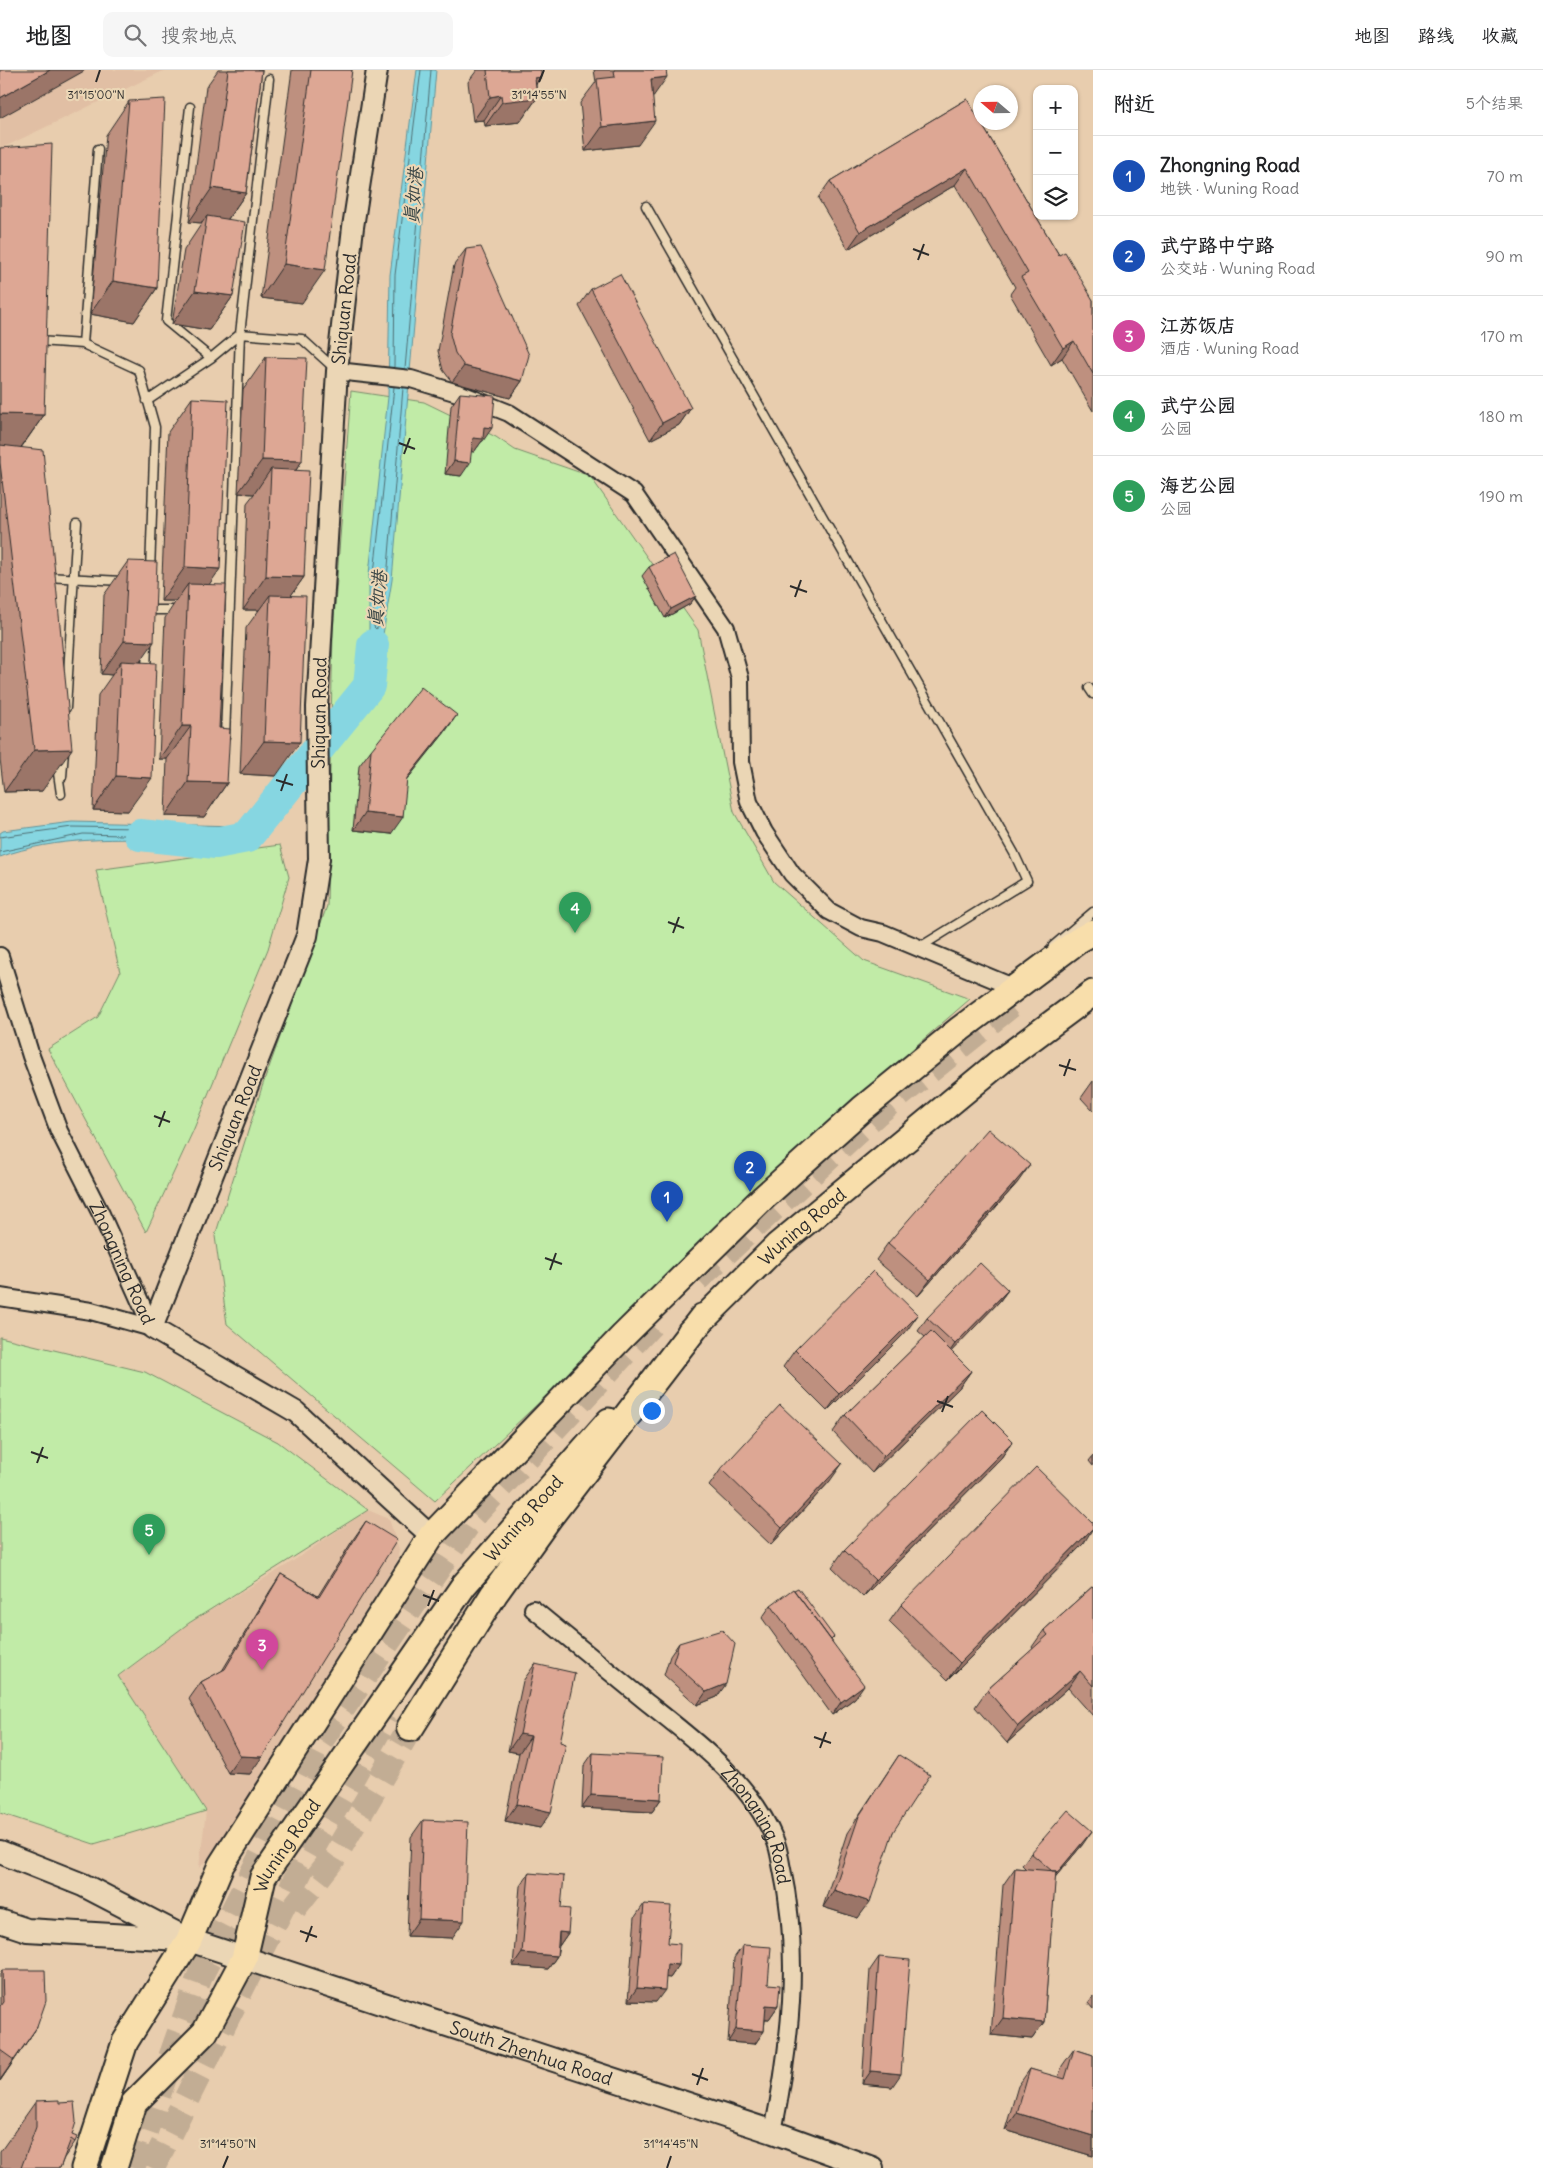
<!DOCTYPE html>
<html lang="zh">
<head>
<meta charset="utf-8">
<style>
  body { margin:0; font-family:Delius,"LXGW WenKai TC",sans-serif; background:#f6f6f6; color:#202124 }
  .controls { position:absolute; right:15px; top:15px; display:grid; overflow:hidden; border-radius:10px; box-shadow:0 1px 4px #0004 }
  .controls button { width:45px; height:45px; display:grid; place-items:center; padding:0; border:0; border-bottom:1px solid #e0e0e0; background:#fff; color:#202124; font:25px sans-serif }
  .compass { position:absolute; left:973px; top:15px; width:45px; height:45px; border-radius:50%; background:#fff; box-shadow:0 1px 4px #0004; rotate:290deg }
  .you { position:absolute; left:651px; top:1340px; width:18px; height:18px; margin:-12px; border:4px solid #fff; border-radius:50%; background:#1a73e8; box-shadow:0 0 0 8px #1a73e833 }
  .badge { display:grid; place-items:center; width:32px; height:32px; border-radius:50%; background:#c8321e; color:#fff; font-size:16px; font-weight:700 }
  .pin { position:absolute; translate:-50% -41px; filter:drop-shadow(0 1px 2px #0008) }
  .pin::after { content:''; position:absolute; top:26px; width:18px; height:15px; background:inherit; clip-path:polygon(0 0,100% 0,50% 100%) }
  .list { margin:0; padding:0; list-style:none }
  h2 { display:flex; justify-content:space-between; align-items:center; height:65px; margin:0; padding:0 20px; font-size:21px }
  h2 small { font-size:16px; font-weight:400; color:#757577 }
  .list li { display:grid; grid-template-columns:32px 1fr auto; gap:15px; align-items:center; box-sizing:border-box; height:80px; padding:0 20px; border-top:1px solid #e0e0e0 }
  .list b { display:block; font-size:19px; white-space:nowrap }
  .list p { margin:0; font-size:16px; white-space:nowrap; color:#757577 }
  .list em { font-size:16px; font-style:normal; color:#757577 }
  .icon { flex:none; width:28px; height:28px; fill:none; stroke:currentColor; stroke-width:2; stroke-linecap:round; stroke-linejoin:round }
  .map { position:relative; flex:none; width:1093px; height:2098px; overflow:hidden }
  header { display:flex; align-items:center; gap:30px; box-sizing:border-box; height:70px; padding:0 25px; background:#fff; border-bottom:1px solid #e0e0e0 }
  header strong { font-size:24px }
  nav { display:flex; gap:28px; margin-inline-start:auto; font-size:18px }
  .search { width:350px; height:45px; background:#f6f6f6; display:flex; align-items:center; gap:12px; box-sizing:border-box; padding:0 18px; border-radius:10px; color:#757577; font-size:19px }
  main { display:flex }
  aside { flex:1; background:#fff }
  .map>svg:first-child { display:block }
  .built { fill:#e1bfa4 }
  .green { fill:#c1eba7; stroke:#768b69 }
  .water { fill:#86d6e1; stroke:#629298 }
  .lines { fill:none; stroke-linecap:round; stroke-linejoin:round }
  .shore { stroke:#4f6f74; stroke-width:1 }
  .river { stroke:#86d6e1; stroke-width:32 }
  .trunk-tunnel { stroke:#c2ad94; stroke-width:26; stroke-dasharray:26 13; stroke-linecap:butt }
  .service-casing { stroke:#2b2b2b; stroke-width:11 }
  .minor-casing { stroke:#2b2b2b; stroke-width:20 }
  .tertiary-casing { stroke:#2b2b2b; stroke-width:24 }
  .secondary-casing { stroke:#2b2b2b; stroke-width:26 }
  .primary-casing { stroke:#2b2b2b; stroke-width:29 }
  .trunk-casing { stroke:#2b2b2b; stroke-width:30 }
  .service { stroke:#ebd6b5; stroke-width:8 }
  .minor { stroke:#ebd6b5; stroke-width:16 }
  .tertiary { stroke:#ebd6b5; stroke-width:20 }
  .secondary { stroke:#ebd6b5; stroke-width:22 }
  .primary { stroke:#f8deab; stroke-width:25 }
  .trunk { stroke:#f8deab; stroke-width:26 }
  .wall { fill:#be907f; stroke:#2b2b2b }
  .shaded-wall { fill:#9b7568; stroke:#2b2b2b }
  .building { fill:#dda794; stroke:#2b2b2b }
  .ticks { fill:none; stroke:#2b2b2b; stroke-width:2 }
  .labels { text-anchor:middle; dominant-baseline:central; stroke-width:4.5; stroke-linejoin:round; paint-order:stroke }
  .street-label { font-size:18px; fill:#2b2b2b; stroke:#ebd6b5 }
  .water-label { font-size:19px; font-style:italic; fill:#394546; stroke:#ebd6b5 }
  .ticks-label { font-size:12px; text-anchor:middle; fill:#2b2b2b; stroke:#ebd6b5; stroke-width:4.5; stroke-linejoin:round; paint-order:stroke }
</style>
</head>
<body>
<header>
<strong>地图</strong>
<div class="search"><svg class="icon" aria-label="search" viewBox="0 0 24 24"><circle cx="10" cy="10" r="6"/><path d="M15 15l6 6"/></svg>搜索地点</div>
<nav><a>地图</a><a>路线</a><a>收藏</a></nav>
</header>
<main>
<div class="map">
<svg width="1093" height="2098" viewBox="0 0 1093 2098">
  <rect width="100%" height="100%" fill="#e8cdae"/>
  <filter id="ink" filterUnits="userSpaceOnUse"><feTurbulence type="fractalNoise" baseFrequency=".02" numOctaves="2"/><feDisplacementMap in="SourceGraphic" scale="10" xChannelSelector="R" yChannelSelector="G"/><feConvolveMatrix kernelMatrix="1 2 1 2 8 2 1 2 1" color-interpolation-filters="sRGB"/></filter>
  <g filter="url(#ink)">
    <path class="built" d="M0,0H165L0,79Z
      M368,1440L389,1449L399,1479L397,1491L216,1781L199,1798L206,1741L118,1607L189,1553L287,1495Z"/>
    <path class="green" d="M351,321L424,332L496,367L515,380L590,406L698,560L734,742L774,812L864,891L970,929L918,974L435,1431L227,1254L215,1166L262,1017L327,836L333,562Z
      M280,775L289,807L268,879L193,1061L146,1162L48,979L98,947L120,902L96,800Z
      M0,1267L145,1302L278,1372L368,1440L189,1553L118,1606L206,1741L94,1774L0,1743Z"/>
    <path class="water" d="M417,0H436L392,510L374,619L334,681L332,662L369,616V504L388,327L390,205Z
      M304,679C305,718 291,728 264,752C259,756 252,764 246,767C230,773 195,770 178,770C119,769 57,766 0,787V763L3,761L72,752L240,756Z"/>
    <g class="lines">
      <path class="shore" d="M394,298L395,205L421,0
        M405,299L431,0
        M394,317L374,504V557L376,559L379,557L387,509L403,318
        M292,701L295,700L296,703L289,723L256,751L253,752V748Z
        M0,767L72,757L208,759L220,760L222,762L220,765L201,767L83,764L0,782"/>
      <path class="river" d="M140,765L216,773L247,767L369,616L373,575"/>
      <path class="trunk-tunnel" d="M697,1209L876,1044L1016,931
        M294,1838L334,1787L410,1658
        M132,2098L200,1906L319,1673L474,1445L655,1250
        M152,2098L303,1795L387,1645"/>
      <defs>
        <path id="service" d="M190,37L166,251L211,288
          M646,136L1014,783L1027,811L920,877
          M38,271L83,274L98,79
          M83,274L139,300L155,357L150,502
          M147,331L211,288L240,264L302,269L334,298
          M46,507L122,511
          M148,540H180
          M146,602L147,574
          M1089,618L1093,624
          M66,638L77,453
          M225,667L240,264L269,9
          M56,689L61,724
          M62,707L64,681
          M1053,876L1093,842"/>
        <g id="minor">
          <path d="M337,301L411,309L461,324L509,343L634,424L726,558L740,608L741,692L749,732L764,762L792,804L829,841L861,858L883,863L1015,918"/>
          <path id="s1" d="M0,886L31,986L59,1061L101,1144L152,1258"/>
          <path d="M0,1227L91,1241L152,1258"/>
          <path id="s2" d="M533,1539C570,1569 607,1600 644,1630C693,1669 750,1710 775,1770C779,1779 780,1790 782,1799C801,1885 790,1977 773,2062"/>
        </g>
        <path id="tertiary" d="M377,0L353,157L337,301L317,637L319,789L307,866L152,1258L296,1342L431,1466"/>
        <g id="secondary">
          <path id="s3" d="M0,1782L83,1815L189,1870L773,2062L872,2098"/>
          <path d="M0,1851L27,1860L180,1869"/>
        </g>
        <g id="primary">
          <path id="s4" d="M690,1262L777,1176L1001,991L1093,923"/>
          <path d="M84,2098L125,1972L189,1870L221,1795L431,1466L623,1266L762,1129L862,1039L960,959L1079,870L1093,862"/>
          <path id="s5" d="M114,2098L134,2033L205,1962L244,1889L263,1807L464,1515L609,1351"/>
        </g>
        <path id="trunk" d="M410,1658L494,1524L550,1446L703,1247"/>
      </defs>
      <use href="#service" class="service-casing"/>
      <use href="#minor" class="minor-casing"/>
      <use href="#tertiary" class="tertiary-casing"/>
      <use href="#secondary" class="secondary-casing"/>
      <use href="#primary" class="primary-casing"/>
      <use href="#trunk" class="trunk-casing"/>
      <use href="#service" class="service"/>
      <use href="#minor" class="minor"/>
      <use href="#tertiary" class="tertiary"/>
      <use href="#secondary" class="secondary"/>
      <use href="#primary" class="primary"/>
      <use href="#trunk" class="trunk"/>
    </g>
    <path class="wall" d="M218,0H262L246,123L228,149L233,226L209,260L172,254L184,180L202,153L189,152L206,17Z
      M292,0H352L302,233L261,228Z
      M477,0H541L536,15L537,28L520,52L485,56L484,50L473,51L468,12Z
      M594,0H666L653,27L638,75L585,81L580,33L596,12Z
      M967,29L1059,185L1093,230V341L1062,288L1051,295L1010,224L1015,217L955,115L848,179L818,128L830,111Z
      M129,31L157,218L134,252L90,244L106,65Z
      M0,78L44,345L21,378L42,721L4,722L0,689Z
      M466,179L522,311L510,328L452,312L443,300L438,281L454,195Z
      M591,219L691,338L679,355L650,370L579,236Z
      M266,287L302,391L296,400L304,507L291,525L276,706L240,704L246,558L259,540H243L247,433L254,424L238,423L243,320Z
      M460,323L483,371H482L474,382L471,381L461,406L445,404L451,336Z
      M192,328L209,515L219,658L227,713L204,747L165,746L167,689H159L165,548L176,531H161L168,362Z
      M128,491L140,592L128,741L93,740L98,625L112,605L101,604L104,525Z
      M649,497L696,526L690,534L665,548L642,506Z
      M445,662L406,710L391,764L353,760L359,696L371,680Z
      M1093,1011V1041L1081,1028Z
      M1018,1112L918,1226L876,1190L888,1173Z
      M1008,1220L999,1232L951,1281L971,1301L959,1318L872,1403L833,1362L845,1345L925,1267L918,1261L927,1248Z
      M906,1262L827,1341L783,1297L795,1280Z
      M1013,1371L1001,1388L863,1527L832,1497L844,1480Z
      M1093,1386V1396L1089,1391Z
      M721,1399L830,1411L771,1475L709,1416Z
      M366,1451L250,1704L228,1703L189,1629L201,1612L222,1601L270,1521L281,1504L318,1526L354,1468Z
      M1084,1473L948,1610L889,1552L901,1535Z
      M1093,1516V1646L1068,1618L1007,1673L975,1637L987,1620L1033,1579L1032,1577L1044,1560Z
      M771,1535L832,1571L855,1628L832,1645L762,1548Z
      M679,1573L717,1627L697,1635L664,1605L670,1586Z
      M535,1594L540,1758L505,1751L519,1683L508,1681L523,1611Z
      M593,1683L661,1729L652,1742L582,1738L584,1696Z
      M899,1685L893,1762L858,1848L823,1837L847,1763Z
      M423,1750L452,1868L407,1866L411,1767Z
      M1083,1774L1055,1807L1044,1952L1032,1969L991,1965L1003,1815L1015,1798L1026,1799L1022,1795L1031,1783Z
      M529,1803L561,1838L568,1863L559,1876L557,1886L548,1899L513,1896L520,1816Z
      M644,1834L668,1873L679,1895L670,1908L666,1907L656,1932L628,1931L635,1847Z
      M743,1875L768,1914L778,1936L769,1949H765L764,1961L755,1974L728,1972L734,1888Z
      M879,1887L892,2017L862,2014L870,1900Z
      M2,1900L37,1957L0,2011V1904Z
      M1093,1926V1939L1088,1933Z
      M1074,1979L1093,1985V2086L1005,2060L1018,2016L1030,1999L1058,2008L1062,1996Z
      M36,2031L59,2033L72,2065L75,2072L64,2088L60,2098H0V2082Z"/>
    <path class="shaded-wall" d="M50,0H85L84,1L0,48V28Z
      M541,7L526,29L537,28L520,52L485,56L502,32L535,8Z
      M667,7L650,31L651,9Z
      M501,25L484,50L473,51L490,27Z
      M655,51L638,75L585,81L602,57Z
      M967,98L955,115L848,179L860,162Z
      M212,118L246,123L223,156L207,146L202,153L189,152Z
      M284,194L325,200L302,233L261,228Z
      M113,211L157,218L134,252L90,244Z
      M195,221L233,226L209,260L172,254Z
      M1074,271L1062,288L1051,295L1063,278Z
      M464,296L522,311L510,328L452,312Z
      M691,338L679,355L650,370L662,353Z
      M0,344L44,345L14,387H0Z
      M484,357L492,358L483,371H482L474,382L464,381L473,368Z
      M262,390L302,391L279,425L271,399L254,424L238,423Z
      M454,391L470,393L461,406L445,404Z
      M185,497L220,499L197,532L188,514L176,531H161Z
      M266,506L304,507L280,541L270,525L259,540H243Z
      M696,526L690,534L665,548L671,539Z
      M124,571L154,572L130,606L121,591L112,605L101,604Z
      M457,645L445,662L395,725L407,708Z
      M182,656H191L167,689H159Z
      M264,671L300,672L276,706L240,704Z
      M72,679L42,721L4,722L34,680Z
      M116,706L152,708L128,741L93,740Z
      M188,712L227,713L204,747L165,746Z
      M365,743L403,747L391,764L353,760Z
      M1030,1095L1018,1112L918,1226L930,1210Z
      M1008,1220L999,1232L946,1287L955,1274Z
      M918,1245L906,1262L827,1341L839,1324Z
      M971,1301L959,1318L872,1403L884,1386Z
      M1013,1371L1001,1388L863,1527L875,1510Z
      M842,1394L830,1411L771,1475L782,1458Z
      M1093,1458L1084,1473L948,1610L960,1593Z
      M1080,1601L1068,1618L1007,1673L1018,1656Z
      M726,1614L717,1627L697,1635L706,1622Z
      M864,1615L855,1628L832,1645L841,1632Z
      M520,1664L531,1666L519,1683L508,1681Z
      M240,1686L262,1687L250,1704L228,1703Z
      M591,1725L661,1729L652,1742L582,1738Z
      M517,1734L551,1742L540,1758L505,1751Z
      M1092,1761L1083,1774L1047,1817L1056,1804Z
      M834,1820L870,1832L858,1848L823,1837Z
      M419,1849L464,1851L452,1868L407,1866Z
      M559,1862L568,1863L559,1876Z
      M522,1883L557,1886L548,1899L513,1896Z
      M667,1894L679,1895L670,1908L658,1907Z
      M637,1918L665,1920L656,1932L628,1931Z
      M766,1935L778,1936L769,1949L757,1948Z
      M1003,1948L1044,1952L1032,1969L991,1965Z
      M37,1957L0,2011V2010Z
      M736,1959L764,1961L755,1974L728,1972Z
      M871,2001L901,2004L892,2017L862,2014Z
      M1017,2043L1093,2066V2086L1005,2060Z"/>
    <path class="building" d="M0,0H50L0,28Z
      M228,0H262L246,123L212,118Z
      M311,0H352L325,200L284,194Z
      M487,0H541V7L535,8L537,28L502,32L501,25L490,27Z
      M614,0H666L667,7L651,9L655,51L602,57L597,9L615,7Z
      M165,29L157,218L113,211L129,31Z
      M967,29L1059,185L1065,182L1093,230V304L1074,271L1063,278L1021,207L1028,203L967,98L860,162L830,111Z
      M52,74L44,345L0,344V78Z
      M207,146L245,152L233,226L195,221Z
      M481,177L529,285L522,311L464,296L455,283L450,264L466,179Z
      M620,204L691,338L662,353L591,219Z
      M266,287L307,288L302,391L262,390Z
      M460,323L495,326L492,358L484,357L483,369L473,368L470,393L454,391Z
      M192,328L228,330L220,499L185,497Z
      M0,375L43,380L72,679L34,680L0,393Z
      M271,399L309,401L304,507L266,506Z
      M674,484L696,526L671,539L649,497Z
      M128,491L157,492L154,572L124,571Z
      M188,514L226,515L219,658L230,659L227,713L188,712L191,656H182Z
      M270,525L306,526L300,672L264,671Z
      M121,591L156,593L152,708L116,706Z
      M421,617L457,645L407,708L403,747L365,743L371,680Z
      M988,1059L1030,1095L930,1210L888,1173Z
      M980,1193L1008,1220L955,1274L927,1248Z
      M873,1201L918,1245L839,1324L795,1280Z
      M931,1261L971,1301L884,1386L845,1345Z
      M780,1335L842,1394L782,1458L721,1399Z
      M982,1340L1013,1371L875,1510L844,1480Z
      M1036,1397L1093,1453V1458L960,1593L901,1535Z
      M366,1451L397,1470L262,1687L240,1686L201,1612L225,1599L281,1504L319,1527Z
      M1093,1516V1616L1080,1601L1018,1656L987,1620L1048,1565L1044,1560Z
      M798,1518L834,1567L831,1570L794,1520Z
      M793,1519L864,1615L841,1632L771,1535Z
      M722,1560L735,1574L726,1614L706,1622L673,1592L679,1573Z
      M535,1594L575,1603L560,1672L566,1674L551,1742L517,1734L531,1666L520,1664Z
      M593,1683L663,1687L661,1729L591,1725Z
      M899,1685L930,1705L893,1762L870,1832L834,1820L859,1746Z
      M1068,1740L1092,1761L1056,1804V1801H1052L1031,1783Z
      M423,1750L468,1752L464,1851L419,1849Z
      M1015,1798L1056,1801L1044,1952L1003,1948Z
      M529,1803L564,1806L561,1838L570,1839L568,1863L559,1862L557,1886L522,1883Z
      M644,1834L671,1836L668,1873L680,1874L679,1895L667,1894L665,1920L637,1918Z
      M743,1875L771,1877L768,1914L780,1915L778,1936L766,1935L764,1961L736,1959Z
      M879,1887L910,1890L901,2004L871,2001Z
      M2,1900H45L46,1931L37,1957L14,1990L0,1980V1936L3,1932Z
      M1074,1979L1093,1985V2066L1017,2043L1030,1999L1065,2009Z
      M59,2030V2033L74,2032L76,2052L72,2065L77,2067L75,2072L71,2069L60,2098H21L36,2057V2031Z"/>
  </g>
  <path class="ticks" d="M96,12L100,0M539,12L544,0M913,179L929,185M918,190L924,174M399,373L415,379M404,384L410,368M790,516L807,522M795,527L801,510M276,710L293,715M281,721L287,704M668,852L684,858M673,863L679,847M1059,995L1076,1000M1064,1006L1070,989M154,1046L170,1052M159,1057L165,1041M545,1188L562,1194M550,1200L556,1183M937,1331L953,1337M942,1342L948,1326M31,1382L48,1388M37,1393L43,1377M423,1525L439,1531M428,1536L434,1520M814,1667L831,1673M820,1678L826,1662M300,1861L317,1867M306,1872L312,1856M692,2004L708,2010M697,2015L703,1998M223,2098L228,2086M667,2098L671,2086"/>
  <g class="labels">
    <g class="street-label">
      <text transform="translate(344 239) rotate(-84)">Shiquan Road</text>
      <text transform="translate(319 643) rotate(-89)">Shiquan Road</text>
      <text transform="translate(235 1048) rotate(-68)">Shiquan Road</text>
      <text stroke="none"><textPath href="#s4" startOffset="154">Wuning Road</textPath></text>
      <text stroke="none"><textPath href="#s1" startOffset="331">Zhongning Road</textPath></text>
      <text stroke="none"><textPath href="#s5" startOffset="779">Wuning Road</textPath></text>
      <text stroke="none"><textPath href="#s2" startOffset="316">Zhongning Road</textPath></text>
      <text stroke="none"><textPath href="#s5" startOffset="374">Wuning Road</textPath></text>
      <text stroke="none"><textPath href="#s3" startOffset="569">South Zhenhua Road</textPath></text>
    </g>
    <g class="water-label">
      <text transform="translate(413 126) rotate(-85)">真如港</text>
      <text transform="translate(377 529) rotate(-85)">真如港</text>
    </g>
  </g>
  <g class="ticks-label">
    <text x="96" y="29">31°15'00"N</text>
    <text x="539" y="29">31°14'55"N</text>
    <text x="228" y="2078">31°14'50"N</text>
    <text x="671" y="2078">31°14'45"N</text>
  </g>
</svg>
<div class="controls">
<button>+</button>
<button>−</button>
<button><svg class="icon" aria-label="layers" viewBox="0 0 24 24"><path d="M12 4l9 5-9 5-9-5zM3 14l9 5 9-5"/></svg></button>
</div>
<svg class="compass" viewBox="-18 -18 36 36"><path d="M0-13l5 13h-10z" fill="#e53935"/><path d="M0 13l5-13h-10z" fill="#757577"/></svg>
<div class="you"></div>
<div class="pin badge" style="left:667px;top:1152px;background:#1a4fb4">1</div>
<div class="pin badge" style="left:750px;top:1122px;background:#1a4fb4">2</div>
<div class="pin badge" style="left:262px;top:1600px;background:#d1479c">3</div>
<div class="pin badge" style="left:575px;top:863px;background:#2e9e5b">4</div>
<div class="pin badge" style="left:149px;top:1485px;background:#2e9e5b">5</div>
</div>
<aside>
<h2>附近<small>5个结果</small></h2>
<ul class="list">
<li><span class="badge" style="background:#1a4fb4">1</span><div><b>Zhongning Road</b><p>地铁 · Wuning Road</p></div><em>70 m</em></li>
<li><span class="badge" style="background:#1a4fb4">2</span><div><b>武宁路中宁路</b><p>公交站 · Wuning Road</p></div><em>90 m</em></li>
<li><span class="badge" style="background:#d1479c">3</span><div><b>江苏饭店</b><p>酒店 · Wuning Road</p></div><em>170 m</em></li>
<li><span class="badge" style="background:#2e9e5b">4</span><div><b>武宁公园</b><p>公园</p></div><em>180 m</em></li>
<li><span class="badge" style="background:#2e9e5b">5</span><div><b>海艺公园</b><p>公园</p></div><em>190 m</em></li>
</ul>
</aside>
</main>
</body>
</html>
